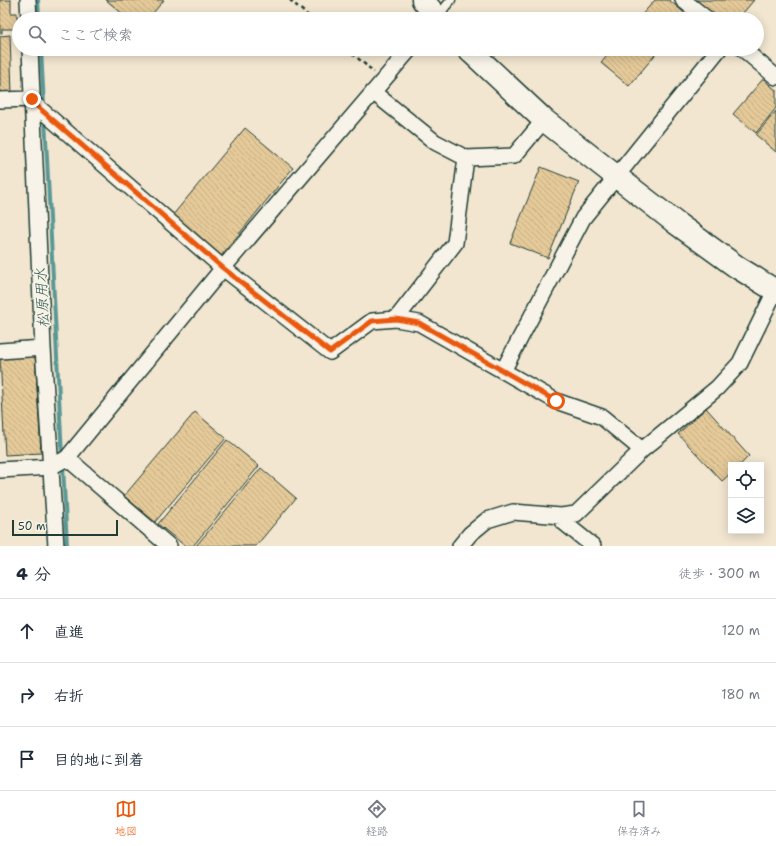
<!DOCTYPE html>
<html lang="ja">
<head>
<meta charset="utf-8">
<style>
  body { margin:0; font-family:"Shantell Sans","Klee One",sans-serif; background:#f6f6f7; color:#1f2937 }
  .controls { position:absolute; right:12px; bottom:12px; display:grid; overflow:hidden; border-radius:0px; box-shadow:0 2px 10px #0003 }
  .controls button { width:36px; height:36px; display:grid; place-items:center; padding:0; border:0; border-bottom:1px solid #e0e1e3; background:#fff; color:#1f2937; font:20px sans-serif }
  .scale { position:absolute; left:12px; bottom:10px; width:106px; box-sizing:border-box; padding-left:4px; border:2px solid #1f3d34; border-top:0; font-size:11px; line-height:14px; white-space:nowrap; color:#1f3d34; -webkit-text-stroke:3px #f7f3e8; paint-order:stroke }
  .stop { position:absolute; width:12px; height:12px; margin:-9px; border:3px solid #ea580c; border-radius:50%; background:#fff }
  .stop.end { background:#ea580c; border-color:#fff; box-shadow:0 1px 4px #0008 }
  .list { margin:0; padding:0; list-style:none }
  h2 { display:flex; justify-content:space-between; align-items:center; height:52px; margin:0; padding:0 16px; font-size:17px }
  h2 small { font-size:13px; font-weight:400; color:#747a83 }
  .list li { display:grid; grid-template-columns:26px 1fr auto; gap:12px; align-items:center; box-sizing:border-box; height:64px; padding:0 16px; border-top:1px solid #e0e1e3 }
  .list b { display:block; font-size:15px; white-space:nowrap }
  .list em { font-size:13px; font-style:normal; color:#747a83 }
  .icon { flex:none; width:22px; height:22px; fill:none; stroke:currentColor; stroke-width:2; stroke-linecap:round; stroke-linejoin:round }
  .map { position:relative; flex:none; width:776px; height:546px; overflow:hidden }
  .search { position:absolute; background:#fff; box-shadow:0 2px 10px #0003; left:12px; right:12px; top:12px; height:44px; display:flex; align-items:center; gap:10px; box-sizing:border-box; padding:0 14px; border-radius:22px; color:#747a83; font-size:15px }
  .sheet { height:244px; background:#fff }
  nav { display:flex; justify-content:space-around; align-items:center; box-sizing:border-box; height:56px; border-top:1px solid #e0e1e3; background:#fff; font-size:11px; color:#747a83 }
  nav a { display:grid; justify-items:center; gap:2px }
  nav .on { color:#ea580c }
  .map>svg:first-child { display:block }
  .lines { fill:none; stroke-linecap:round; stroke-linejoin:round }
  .stream { stroke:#5a9896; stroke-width:4 }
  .building { fill:url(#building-back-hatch); stroke:#1f3d34 }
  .lane-casing { stroke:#1f3d34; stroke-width:11 }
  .street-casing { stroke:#1f3d34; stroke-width:18 }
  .secondary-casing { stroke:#1f3d34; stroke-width:25 }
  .path { stroke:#1f3d34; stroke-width:2.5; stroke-dasharray:4 3; stroke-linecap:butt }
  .lane { stroke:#f7f3e8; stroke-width:8 }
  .street { stroke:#f7f3e8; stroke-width:15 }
  .secondary { stroke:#f7f3e8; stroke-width:22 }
  .route { stroke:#ea580c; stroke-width:5 }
  .labels { text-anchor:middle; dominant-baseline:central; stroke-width:3.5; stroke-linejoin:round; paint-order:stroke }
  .water-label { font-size:15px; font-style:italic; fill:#335b55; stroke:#f7f3e8 }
</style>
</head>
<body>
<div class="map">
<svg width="776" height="546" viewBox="0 0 776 546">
  <defs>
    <pattern id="building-back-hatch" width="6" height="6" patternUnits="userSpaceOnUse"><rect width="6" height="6" fill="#e5c999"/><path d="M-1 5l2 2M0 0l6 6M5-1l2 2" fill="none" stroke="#c4ae84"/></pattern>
  </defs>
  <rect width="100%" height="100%" fill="#f2e6d0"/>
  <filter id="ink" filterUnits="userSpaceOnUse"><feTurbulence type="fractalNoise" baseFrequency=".025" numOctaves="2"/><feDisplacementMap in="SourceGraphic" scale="8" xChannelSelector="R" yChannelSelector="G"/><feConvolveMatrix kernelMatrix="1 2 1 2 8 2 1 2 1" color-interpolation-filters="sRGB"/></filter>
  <g filter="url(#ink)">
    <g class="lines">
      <path class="stream" d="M38,0L39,19
        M41,49L44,107
        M45,119L62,456
        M63,465L67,546"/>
    </g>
    <path class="building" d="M0,0H11V13H17L18,29H2V33H0Z
      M106,0H164L148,19H129Z
      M655,0H669L688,16L685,19H638Z
      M692,0H754L738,19H715Z
      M10,35L12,94H0V36Z
      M613,49H660L629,86L601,63Z
      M763,79L776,90V108L756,133L733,114Z
      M776,111V152L756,135Z
      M245,128L293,168L221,256L172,216Z
      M541,167L579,182L548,258L510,243Z
      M35,354L41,453L5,455L0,356Z
      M706,408L749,456L740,465H731V473L722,481L678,434Z
      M195,412L226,438L155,522L124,496Z
      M227,440L259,466L193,546H185L158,524Z
      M261,468L296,498L256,546H196Z"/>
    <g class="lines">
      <defs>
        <path id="lane" d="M437,17L451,0"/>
        <path id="street" d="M28,0L29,19
          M683,0L707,19
          M30,49L43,348L56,546
          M743,49L776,77
          M373,92L435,142L466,158L514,156L544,120
          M0,100L32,99
          M32,102L223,268L330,352L372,321L396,319L419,323L556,401L602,417L642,450
          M396,319L455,243L466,158
          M0,351L43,348
          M503,371L583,218L719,49
          M67,458L169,546
          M0,470L51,467L67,458L223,268L410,49
          M561,516L562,521L593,546
          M460,546L470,534L487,520L513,512L561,516L576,514L642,450L717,388L740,363L775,291"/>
        <path id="secondary" d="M423,0L438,19
          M468,49L544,120L676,223L737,267L776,291"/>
      </defs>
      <use href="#lane" class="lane-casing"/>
      <use href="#street" class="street-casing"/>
      <use href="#secondary" class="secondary-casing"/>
      <path class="path" d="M290,0L312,19
        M347,49L374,72"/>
      <use href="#lane" class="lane"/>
      <use href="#street" class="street"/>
      <use href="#secondary" class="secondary"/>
    </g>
  </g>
  <g class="lines" filter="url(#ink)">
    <path class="route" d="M32,99V102L38,107L223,268L330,352L372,321L396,319L419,323L556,401"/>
  </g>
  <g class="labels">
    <g class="water-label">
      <text transform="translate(42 298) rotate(-93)">松原用水</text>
    </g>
  </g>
</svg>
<div class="controls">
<button><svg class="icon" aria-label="locate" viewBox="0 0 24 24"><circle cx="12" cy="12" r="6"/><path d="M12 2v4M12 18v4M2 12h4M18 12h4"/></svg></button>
<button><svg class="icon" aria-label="layers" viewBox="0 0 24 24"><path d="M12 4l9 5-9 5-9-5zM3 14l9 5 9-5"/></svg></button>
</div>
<div class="scale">50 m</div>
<div class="stop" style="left:556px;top:401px"></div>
<div class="stop end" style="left:32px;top:99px"></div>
<div class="search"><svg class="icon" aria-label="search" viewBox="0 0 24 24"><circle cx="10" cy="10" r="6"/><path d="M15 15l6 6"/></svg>ここで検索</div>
</div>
<section class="sheet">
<h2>4 分<small>徒歩 · 300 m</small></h2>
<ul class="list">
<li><svg class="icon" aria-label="ahead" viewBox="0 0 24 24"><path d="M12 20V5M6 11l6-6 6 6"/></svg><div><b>直進</b></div><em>120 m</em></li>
<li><svg class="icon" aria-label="right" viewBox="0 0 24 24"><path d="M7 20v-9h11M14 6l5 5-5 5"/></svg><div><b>右折</b></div><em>180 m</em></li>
<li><svg class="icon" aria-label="arrive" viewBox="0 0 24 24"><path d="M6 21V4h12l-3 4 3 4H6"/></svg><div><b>目的地に到着</b></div></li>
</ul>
</section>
<nav>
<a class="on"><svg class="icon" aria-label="map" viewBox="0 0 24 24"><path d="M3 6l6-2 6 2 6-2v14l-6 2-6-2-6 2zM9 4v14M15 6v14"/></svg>地図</a>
<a><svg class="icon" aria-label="directions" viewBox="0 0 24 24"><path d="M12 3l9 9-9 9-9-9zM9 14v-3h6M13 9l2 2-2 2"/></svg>経路</a>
<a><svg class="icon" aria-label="saved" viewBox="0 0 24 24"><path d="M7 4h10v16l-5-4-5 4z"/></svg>保存済み</a>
</nav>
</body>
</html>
